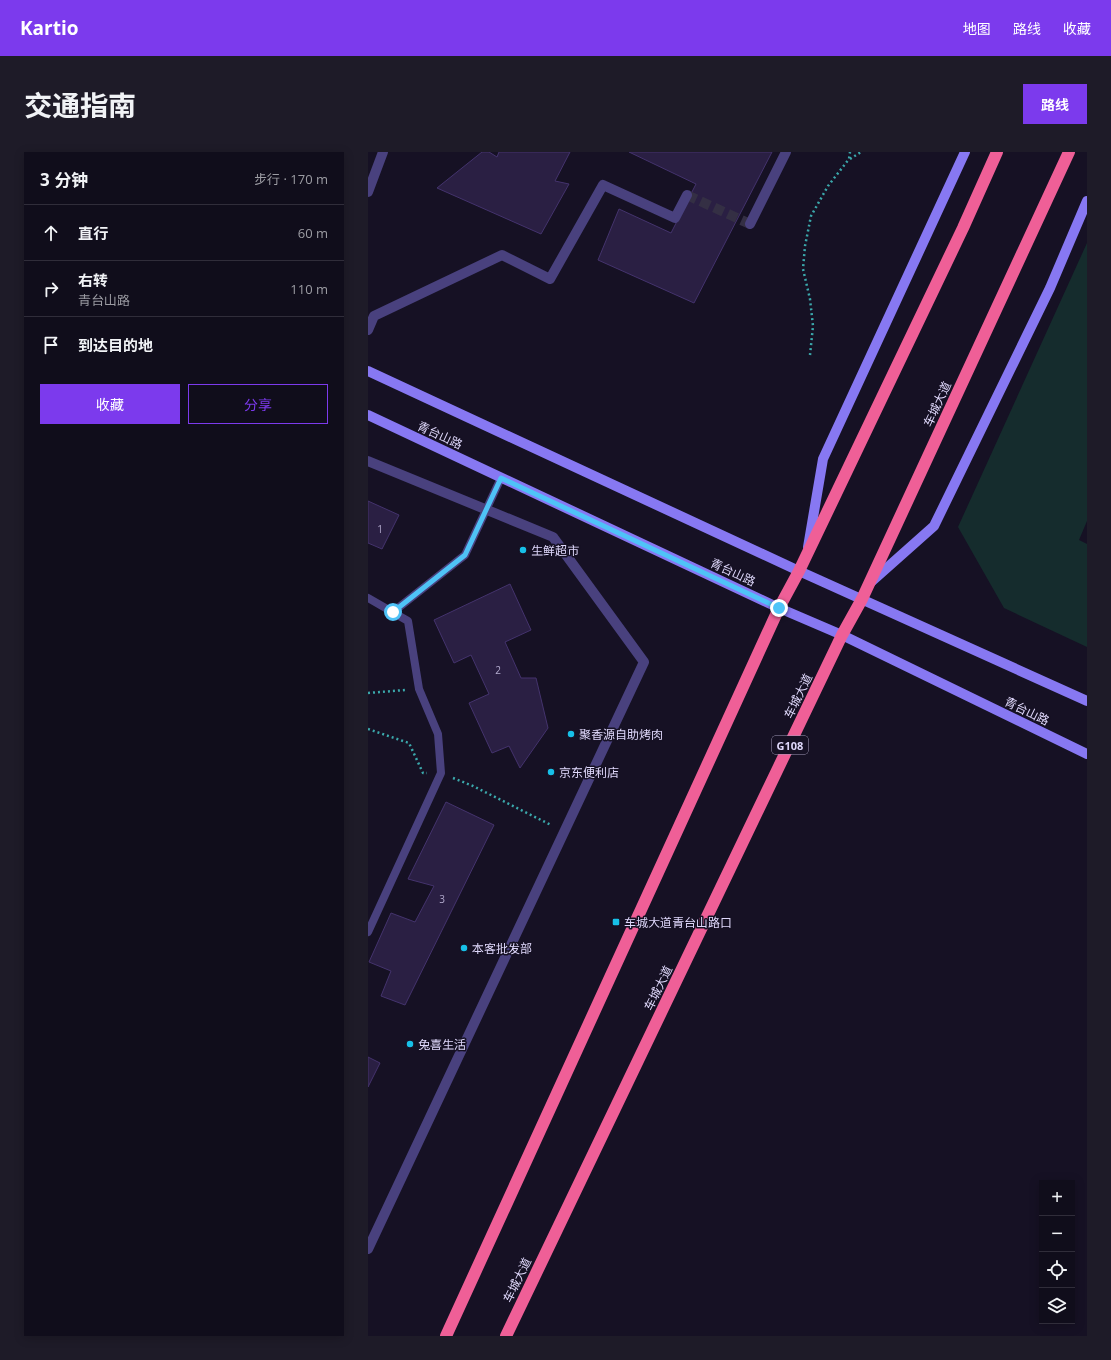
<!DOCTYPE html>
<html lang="zh">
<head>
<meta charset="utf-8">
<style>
  body { margin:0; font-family:"Open Sans","Noto Sans SC",sans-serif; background:#1e1b28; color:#f1f3f6 }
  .controls { position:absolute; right:12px; bottom:12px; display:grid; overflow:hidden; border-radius:0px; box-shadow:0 2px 10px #0003 }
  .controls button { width:36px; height:36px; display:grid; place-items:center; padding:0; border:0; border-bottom:1px solid #302d3a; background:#100d1b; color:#f1f3f6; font:20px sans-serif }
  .stop { position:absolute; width:12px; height:12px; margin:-9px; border:3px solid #4fc3f7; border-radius:50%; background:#fff }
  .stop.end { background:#4fc3f7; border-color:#fff; box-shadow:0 1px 4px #0008 }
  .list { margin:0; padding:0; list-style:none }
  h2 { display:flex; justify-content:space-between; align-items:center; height:52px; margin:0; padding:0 16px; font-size:17px }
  h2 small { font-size:13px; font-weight:400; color:#9c9ca3 }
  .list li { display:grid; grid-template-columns:26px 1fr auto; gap:12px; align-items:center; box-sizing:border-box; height:56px; padding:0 16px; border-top:1px solid #302d3a }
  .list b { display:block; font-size:15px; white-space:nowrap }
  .list p { margin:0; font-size:13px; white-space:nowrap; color:#9c9ca3 }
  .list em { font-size:13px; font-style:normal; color:#9c9ca3 }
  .actions { display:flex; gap:8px; padding:12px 16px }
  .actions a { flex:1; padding:9px 0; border:1px solid #7c3aed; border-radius:0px; text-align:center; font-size:14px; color:#7c3aed }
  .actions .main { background:#7c3aed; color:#fff }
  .icon { flex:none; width:22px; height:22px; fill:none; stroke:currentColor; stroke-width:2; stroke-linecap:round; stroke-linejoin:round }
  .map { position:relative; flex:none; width:719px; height:1184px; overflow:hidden; border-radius:0px }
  header { display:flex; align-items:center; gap:24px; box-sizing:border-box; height:56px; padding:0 20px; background:#7c3aed; color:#fff }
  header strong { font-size:19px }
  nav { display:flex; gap:22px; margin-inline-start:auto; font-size:14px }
  .intro { display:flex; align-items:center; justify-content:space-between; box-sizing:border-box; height:96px; padding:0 24px }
  h1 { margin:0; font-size:28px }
  .button { padding:10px 18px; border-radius:0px; background:#7c3aed; color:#fff; font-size:14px; font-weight:700 }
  main { display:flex; gap:24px; padding:0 24px }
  aside { flex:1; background:#100d1b; border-radius:0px; box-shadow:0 2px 10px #0003 }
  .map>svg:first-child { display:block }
  .green { fill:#152c2d }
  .building { fill:#2a1f43; stroke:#44336d }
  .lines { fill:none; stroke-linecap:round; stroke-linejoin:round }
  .street-tunnel { stroke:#342f44; stroke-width:10; stroke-dasharray:10 5; stroke-linecap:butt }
  .path { stroke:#3ba8ab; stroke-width:2.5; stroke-dasharray:2 3; stroke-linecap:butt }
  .lane { stroke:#49417e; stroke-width:8 }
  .street { stroke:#49417e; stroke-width:10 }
  .secondary { stroke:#8778f2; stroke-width:10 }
  .highway { stroke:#ef5f97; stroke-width:12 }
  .route { stroke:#4fc3f7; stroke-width:5 }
  .poi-dot { fill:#17c0e8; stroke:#161124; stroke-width:1.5 }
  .labels { text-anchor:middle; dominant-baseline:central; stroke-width:3; stroke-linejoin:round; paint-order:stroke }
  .number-label { font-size:10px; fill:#b2aacd }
  .shield { fill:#161124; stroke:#a39cba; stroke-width:1 }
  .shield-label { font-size:11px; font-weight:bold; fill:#dfd8fb }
  .street-label { font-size:12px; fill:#dfd8fb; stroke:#161124 }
  .poi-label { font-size:12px; fill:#dfd8fb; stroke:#161124; text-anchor:start }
</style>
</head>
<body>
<header>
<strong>Kartio</strong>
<nav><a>地图</a><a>路线</a><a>收藏</a></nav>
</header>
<div class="intro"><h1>交通指南</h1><a class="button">路线</a></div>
<main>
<aside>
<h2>3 分钟<small>步行 · 170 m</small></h2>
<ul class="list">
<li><svg class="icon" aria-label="ahead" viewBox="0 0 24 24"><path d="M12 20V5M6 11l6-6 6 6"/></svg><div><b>直行</b></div><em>60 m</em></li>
<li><svg class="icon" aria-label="right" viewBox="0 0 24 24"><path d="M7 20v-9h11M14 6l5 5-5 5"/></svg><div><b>右转</b><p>青台山路</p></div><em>110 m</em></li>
<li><svg class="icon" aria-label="arrive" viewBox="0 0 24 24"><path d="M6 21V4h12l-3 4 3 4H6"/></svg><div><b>到达目的地</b></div></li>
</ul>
<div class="actions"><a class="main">收藏</a><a>分享</a></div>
</aside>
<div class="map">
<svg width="719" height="1184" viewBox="0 0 719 1184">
  <rect width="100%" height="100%" fill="#161124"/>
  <path class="green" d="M719,91V369L711,388L719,392V495L636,456L590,375Z"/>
  <path class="building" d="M114,0H121L129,5L131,0H202L187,29L201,32L173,82L69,36Z
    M261,0H404L326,151L230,108L251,57L303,81L328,32Z
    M0,349L31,363L14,397L0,391Z
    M142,432L163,478L137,490L153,526H168L180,576L152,616L141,594L124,601L101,551L121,542L103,503L86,511L66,468Z
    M78,650L126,673L37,853L13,844L23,819L1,810L23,761L47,770L66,734L40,727Z
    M0,905L12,911L0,935Z"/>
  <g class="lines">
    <path class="street-tunnel" d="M319,43L382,72"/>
    <path class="path" d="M482,7L493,0
      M442,203L445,174L442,147L435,117L437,94L443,64L460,34L481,7L482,0
      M0,541L37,538
      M0,577L41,591L55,621H59
      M85,626L105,634L183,673"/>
    <path class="lane" d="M0,446L40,469L51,537L70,582L73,621L0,780
      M25,460L97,403L133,326"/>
    <path class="street" d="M0,40L15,0
      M382,72L418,0
      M0,178L6,164L134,103L182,127L235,33L307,66L319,43
      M0,309L185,385L276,510L0,1097"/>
    <path class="secondary" d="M0,219L431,419L719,549
      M0,263L411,456L474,483L719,602
      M440,395L455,307L597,0
      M503,430L566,374L682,136L719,49"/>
    <path class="highway" d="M78,1184L411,456L431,419L595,76L629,0
      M138,1184L474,483L494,447L701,0"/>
  </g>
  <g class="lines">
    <path class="route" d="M25,460L97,403L133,326L411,456"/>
  </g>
  <g class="poi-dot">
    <circle cx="155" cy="398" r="4"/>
    <circle cx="203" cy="582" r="4"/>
    <circle cx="183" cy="620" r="4"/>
    <rect x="244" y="766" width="8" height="8" rx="2"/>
    <circle cx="96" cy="796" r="4"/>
    <circle cx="42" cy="892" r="4"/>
  </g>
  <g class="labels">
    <g class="number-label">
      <text x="12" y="377">1</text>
      <text x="130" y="518">2</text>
      <text x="74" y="747">3</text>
    </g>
    <rect class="shield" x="404" y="584" width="36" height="18" rx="3"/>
    <g class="shield-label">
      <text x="422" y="593">G108</text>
    </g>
    <g class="street-label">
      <text transform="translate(569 252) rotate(-65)">车城大道</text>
      <text transform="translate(72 283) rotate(25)">青台山路</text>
      <text transform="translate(365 420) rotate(25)">青台山路</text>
      <text transform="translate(430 544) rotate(-64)">车城大道</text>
      <text transform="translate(659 559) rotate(26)">青台山路</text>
      <text transform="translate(290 836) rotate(-64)">车城大道</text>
      <text transform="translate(149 1128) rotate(-64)">车城大道</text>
    </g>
    <g class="poi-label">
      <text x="163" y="398">生鲜超市</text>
      <text x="211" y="582">聚香源自助烤肉</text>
      <text x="191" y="620">京东便利店</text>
      <text x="256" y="770">车城大道青台山路口</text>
      <text x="104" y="796">本客批发部</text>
      <text x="50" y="892">兔喜生活</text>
    </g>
  </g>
</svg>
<div class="controls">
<button>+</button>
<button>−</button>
<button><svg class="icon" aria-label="locate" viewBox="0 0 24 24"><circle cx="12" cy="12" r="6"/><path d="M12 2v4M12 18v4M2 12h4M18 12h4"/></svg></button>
<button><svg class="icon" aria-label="layers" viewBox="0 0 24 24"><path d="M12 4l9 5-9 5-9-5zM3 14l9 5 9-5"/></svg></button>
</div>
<div class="stop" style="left:25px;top:460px"></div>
<div class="stop end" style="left:411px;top:456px"></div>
</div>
</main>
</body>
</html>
